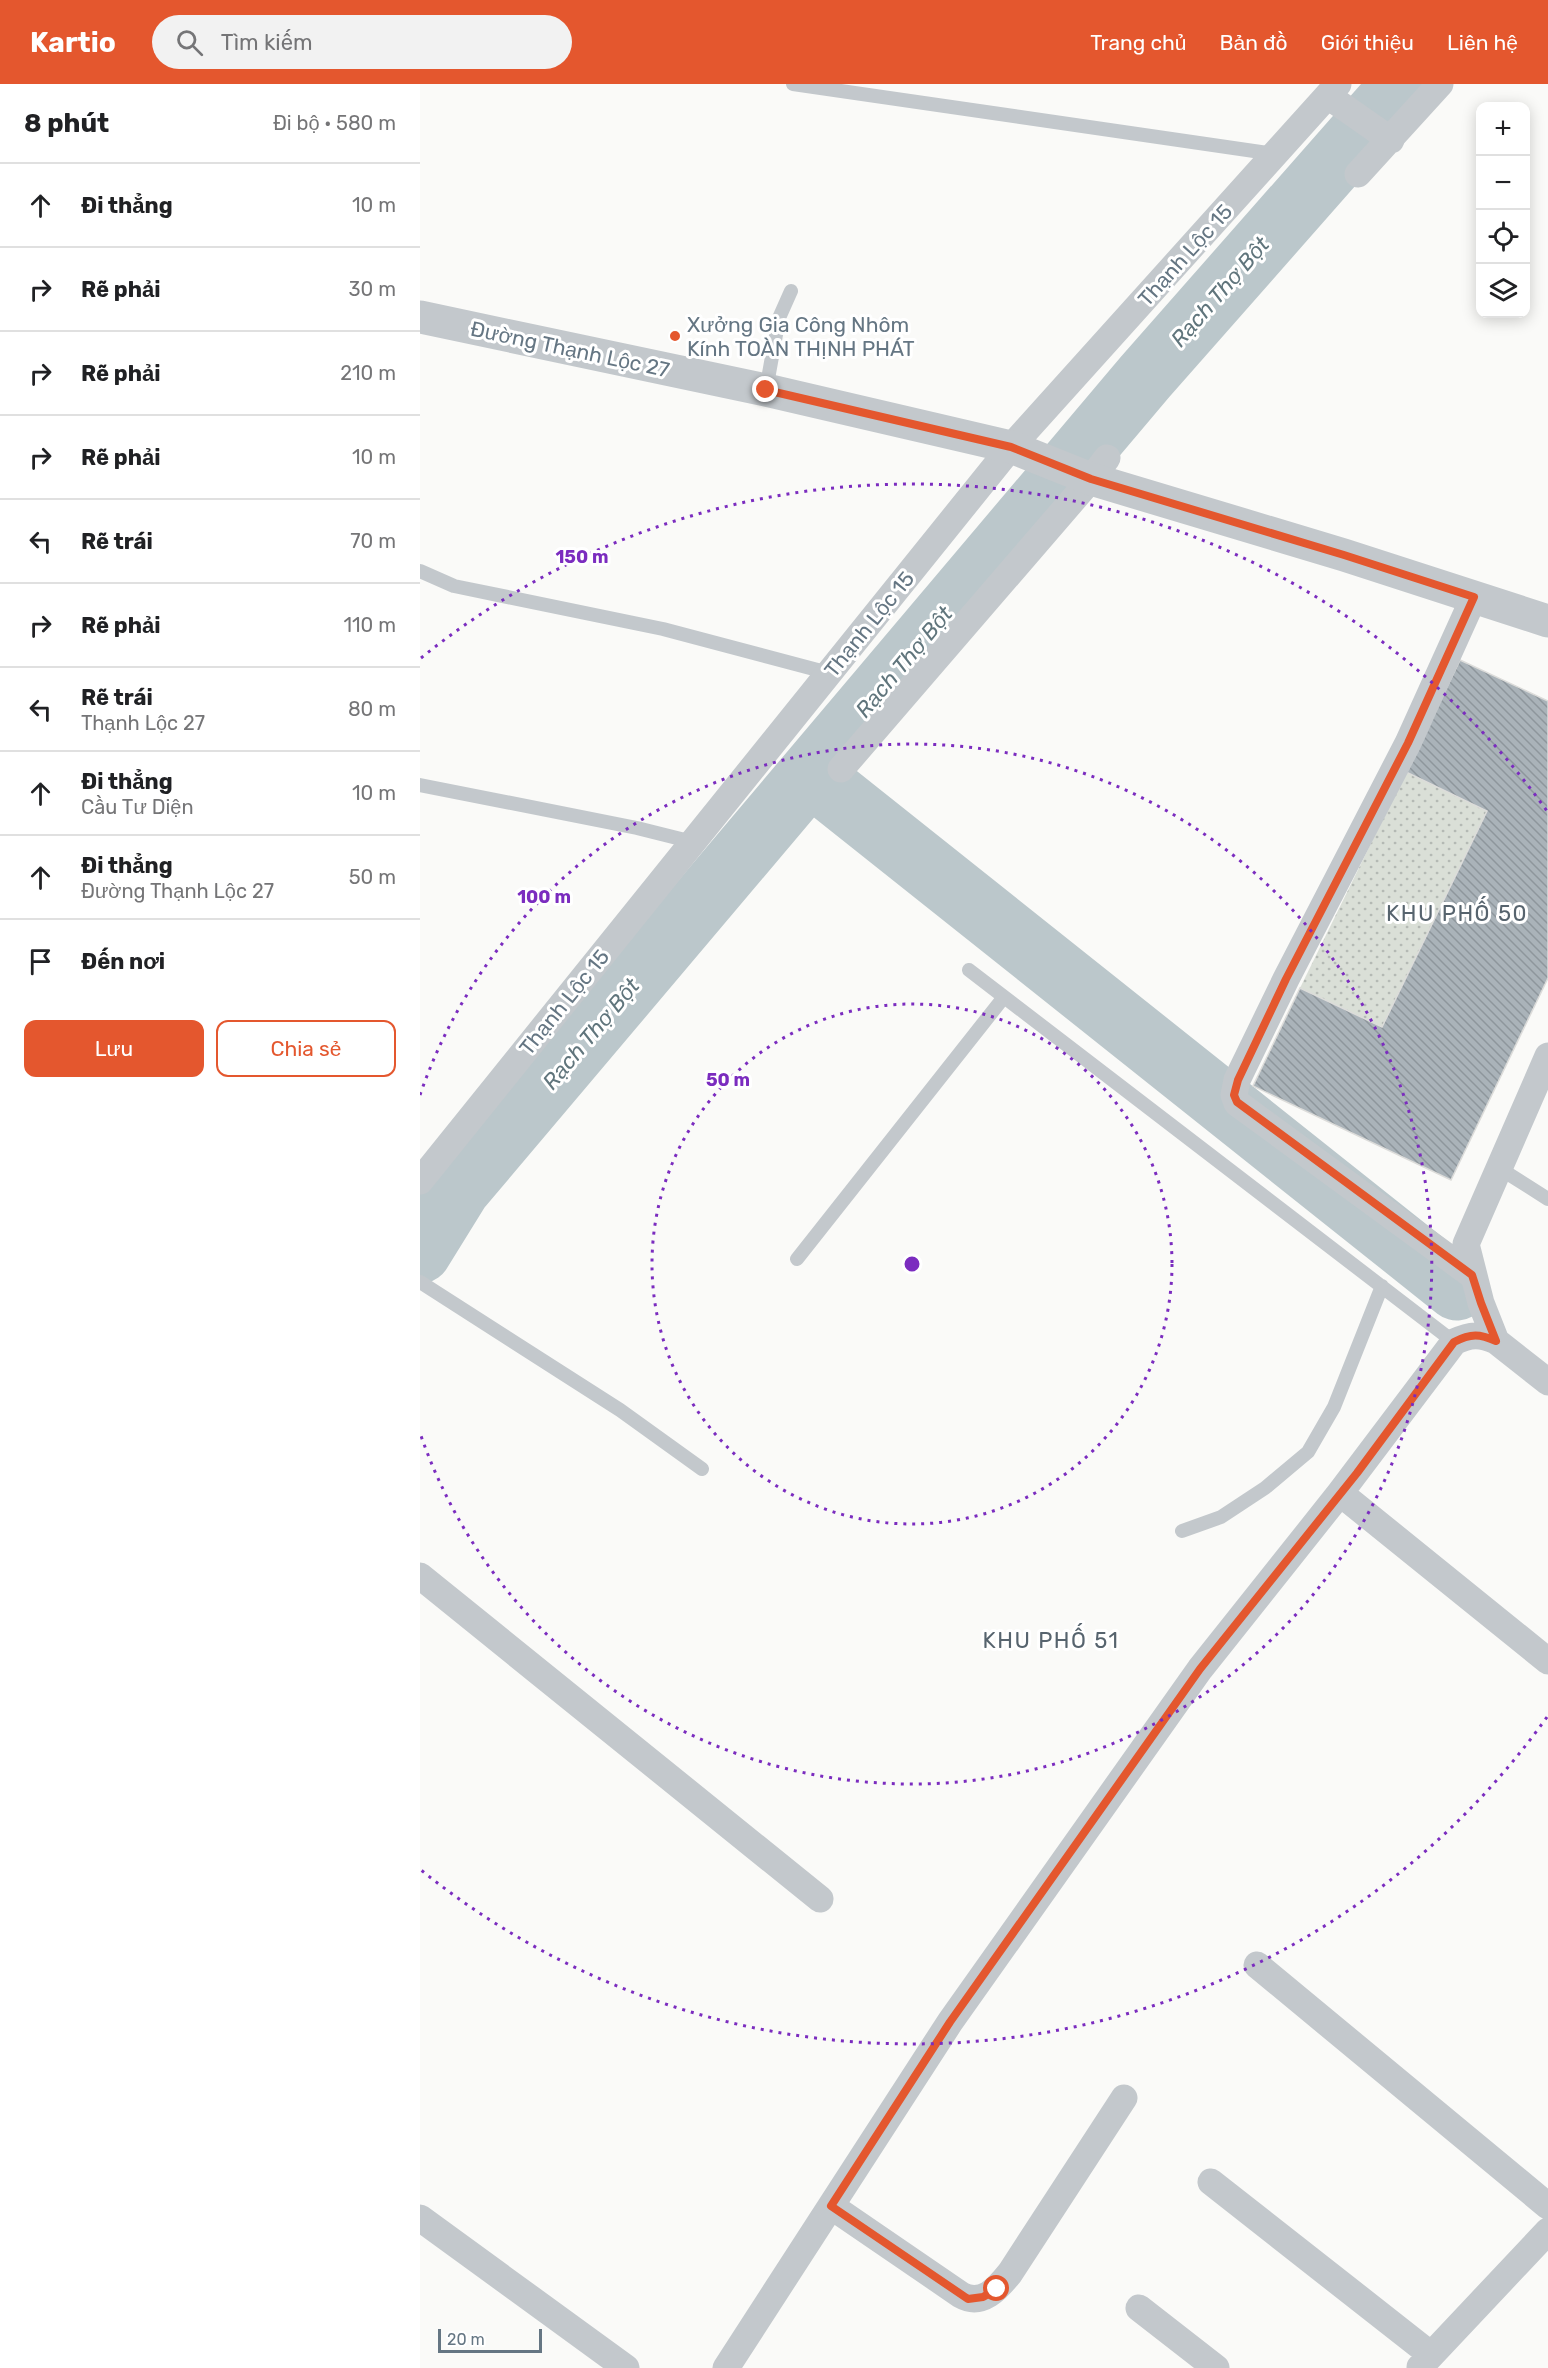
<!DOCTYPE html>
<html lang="vi">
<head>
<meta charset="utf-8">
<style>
  body { margin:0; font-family:Rubik,sans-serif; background:#f2f2f2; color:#202124 }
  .controls { position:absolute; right:18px; top:18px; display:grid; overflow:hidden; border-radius:12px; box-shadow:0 3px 15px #0003 }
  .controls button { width:54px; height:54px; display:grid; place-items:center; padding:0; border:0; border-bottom:2px solid #e0e0e0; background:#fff; color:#202124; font:30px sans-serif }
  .scale { position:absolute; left:18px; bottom:15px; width:104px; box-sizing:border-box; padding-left:6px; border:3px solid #657683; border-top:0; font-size:16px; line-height:21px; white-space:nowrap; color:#657683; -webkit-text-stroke:4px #fff; paint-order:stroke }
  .stop { position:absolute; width:18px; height:18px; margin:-14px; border:4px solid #e4572e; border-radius:50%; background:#fff }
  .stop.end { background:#e4572e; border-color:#fff; box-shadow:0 2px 6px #0008 }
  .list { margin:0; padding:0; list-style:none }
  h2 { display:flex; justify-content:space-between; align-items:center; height:78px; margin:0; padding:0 24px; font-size:26px }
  h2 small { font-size:20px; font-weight:400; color:#757577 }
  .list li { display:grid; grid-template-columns:39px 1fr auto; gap:18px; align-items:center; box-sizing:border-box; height:84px; padding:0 24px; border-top:2px solid #e0e0e0 }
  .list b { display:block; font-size:22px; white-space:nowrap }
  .list p { margin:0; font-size:20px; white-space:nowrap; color:#757577 }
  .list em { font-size:20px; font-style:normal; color:#757577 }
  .actions { display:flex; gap:12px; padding:18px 24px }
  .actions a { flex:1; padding:14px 0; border:2px solid #e4572e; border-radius:12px; text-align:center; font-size:21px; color:#e4572e }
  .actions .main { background:#e4572e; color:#fff }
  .icon { flex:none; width:33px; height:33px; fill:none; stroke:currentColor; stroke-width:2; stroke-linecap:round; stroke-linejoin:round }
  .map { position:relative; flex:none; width:1128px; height:2284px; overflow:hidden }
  header { display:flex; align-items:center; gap:36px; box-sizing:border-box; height:84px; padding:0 30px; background:#e4572e; color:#fff }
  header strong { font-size:28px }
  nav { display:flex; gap:33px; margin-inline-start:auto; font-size:21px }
  .search { width:420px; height:54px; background:#f2f2f2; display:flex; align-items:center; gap:15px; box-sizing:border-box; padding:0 21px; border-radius:33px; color:#757577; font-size:22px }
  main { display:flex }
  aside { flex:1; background:#fff }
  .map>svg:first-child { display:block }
  .green { fill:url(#green-dots) }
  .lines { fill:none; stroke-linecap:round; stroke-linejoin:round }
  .river { stroke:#bbc7cb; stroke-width:63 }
  .building { fill:url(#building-back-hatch); stroke:#dcdcda; stroke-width:1.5 }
  .service { stroke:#c3c8cc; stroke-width:14 }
  .minor { stroke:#c3c8cc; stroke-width:27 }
  .tertiary { stroke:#c3c8cc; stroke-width:33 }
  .route { stroke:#e4572e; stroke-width:8 }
  .ring { fill:none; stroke:#7b2cbf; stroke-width:3; stroke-dasharray:3 6 }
  .poi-dot { fill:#e4572e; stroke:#fff; stroke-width:2 }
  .labels { text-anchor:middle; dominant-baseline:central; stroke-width:6; stroke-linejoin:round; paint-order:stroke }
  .street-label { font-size:21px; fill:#657683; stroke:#fff }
  .poi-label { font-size:21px; fill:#657683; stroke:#fff; text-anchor:start }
  .water-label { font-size:22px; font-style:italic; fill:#60757c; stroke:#fff }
  .neighbourhood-label { font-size:22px; letter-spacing:1.5px; fill:#57646e; stroke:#fff }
  .centre { fill:#7b2cbf; stroke:#fff; stroke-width:3 }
  .ring-label { font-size:18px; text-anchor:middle; font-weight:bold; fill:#7b2cbf; stroke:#fff; stroke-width:6; stroke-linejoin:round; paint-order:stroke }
</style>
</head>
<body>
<header>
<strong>Kartio</strong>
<div class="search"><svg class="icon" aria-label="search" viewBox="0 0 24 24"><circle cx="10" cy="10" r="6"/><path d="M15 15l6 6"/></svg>Tìm kiếm</div>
<nav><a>Trang chủ</a><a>Bản đồ</a><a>Giới thiệu</a><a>Liên hệ</a></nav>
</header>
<main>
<aside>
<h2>8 phút<small>Đi bộ · 580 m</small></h2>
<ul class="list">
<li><svg class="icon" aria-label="ahead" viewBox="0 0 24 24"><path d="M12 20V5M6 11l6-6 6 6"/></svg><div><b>Đi thẳng</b></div><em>10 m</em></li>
<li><svg class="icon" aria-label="right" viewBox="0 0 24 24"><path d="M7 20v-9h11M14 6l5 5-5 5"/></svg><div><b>Rẽ phải</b></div><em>30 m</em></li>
<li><svg class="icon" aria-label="right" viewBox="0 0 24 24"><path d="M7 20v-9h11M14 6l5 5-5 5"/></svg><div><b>Rẽ phải</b></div><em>210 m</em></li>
<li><svg class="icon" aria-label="right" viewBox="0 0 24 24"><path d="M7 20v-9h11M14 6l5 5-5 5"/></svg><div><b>Rẽ phải</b></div><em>10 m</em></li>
<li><svg class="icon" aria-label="left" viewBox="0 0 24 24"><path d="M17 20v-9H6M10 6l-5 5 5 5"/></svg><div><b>Rẽ trái</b></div><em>70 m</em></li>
<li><svg class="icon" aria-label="right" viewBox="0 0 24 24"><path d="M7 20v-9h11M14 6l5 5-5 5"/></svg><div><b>Rẽ phải</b></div><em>110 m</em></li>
<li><svg class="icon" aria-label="left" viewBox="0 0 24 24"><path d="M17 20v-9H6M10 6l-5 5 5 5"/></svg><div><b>Rẽ trái</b><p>Thạnh Lộc 27</p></div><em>80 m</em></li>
<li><svg class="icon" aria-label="ahead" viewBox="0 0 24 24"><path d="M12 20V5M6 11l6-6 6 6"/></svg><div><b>Đi thẳng</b><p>Cầu Tư Diện</p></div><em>10 m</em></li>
<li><svg class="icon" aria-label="ahead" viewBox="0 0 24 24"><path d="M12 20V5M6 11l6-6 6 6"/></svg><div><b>Đi thẳng</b><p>Đường Thạnh Lộc 27</p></div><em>50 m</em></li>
<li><svg class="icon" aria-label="arrive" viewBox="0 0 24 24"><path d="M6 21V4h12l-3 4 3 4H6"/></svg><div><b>Đến nơi</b></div></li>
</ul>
<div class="actions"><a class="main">Lưu</a><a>Chia sẻ</a></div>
</aside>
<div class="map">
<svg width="1128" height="2284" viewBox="0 0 1128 2284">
  <defs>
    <pattern id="green-dots" width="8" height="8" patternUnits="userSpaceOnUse" patternTransform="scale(1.5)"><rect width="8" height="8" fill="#dadfd7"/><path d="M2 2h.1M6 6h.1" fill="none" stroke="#b4b9b4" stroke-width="1.8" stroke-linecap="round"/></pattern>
    <pattern id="building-back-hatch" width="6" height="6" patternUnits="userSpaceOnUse" patternTransform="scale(1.5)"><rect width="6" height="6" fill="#aab3b9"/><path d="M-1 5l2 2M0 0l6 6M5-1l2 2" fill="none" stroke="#8e969c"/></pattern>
  </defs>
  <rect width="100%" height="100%" fill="#fafaf8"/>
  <path class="green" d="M986,688L1067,727L962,943L880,904Z"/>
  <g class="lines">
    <path class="river" d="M390,690L1037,1205
      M0,1168L39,1105L725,293L983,0"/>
  </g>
  <path class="building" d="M1040,576L1128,617V894L1031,1096L833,1002L880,904L962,943L1067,727L986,688Z"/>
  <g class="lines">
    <path class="service" d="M373,0L855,70
      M346,306L359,234L371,207
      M0,487L34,502L243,545L409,589
      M0,701L217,744L273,758
      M549,886L1034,1258
      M1079,1084L1128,1115
      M377,1175L584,913
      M0,1198L200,1326L282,1385
      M762,1447L801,1433L845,1404L888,1368L914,1323L962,1202"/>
    <path class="minor" d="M908,12L971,56
      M938,90L1020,0
      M421,685L671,395L687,374
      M1128,972L1046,1160L1061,1219L1076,1257L1128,1298
      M0,1097L591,363L918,0
      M1052,1191L817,1019L814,1011L817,996L866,895L988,659L1054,513
      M1076,1257C1060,1250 1051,1250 1034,1258L920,1409L1128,1577
      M0,1492L400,1815
      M837,1881L1128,2122
      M791,2098L1010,2270
      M411,2122L541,2211C562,2223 578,2204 590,2189L704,2014
      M0,2134L206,2284
      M719,2224L796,2284
      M1000,2283L1128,2147
      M306,2284L530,1938L780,1585L920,1409"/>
    <path class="tertiary" d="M0,233L346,306L591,363L671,395L924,471L1128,537"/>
  </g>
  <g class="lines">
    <path class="route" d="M346,306L591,363L671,395L924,471L1054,513L988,659L866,895L818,996L814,1011L817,1018L1052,1191L1061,1219L1076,1257C1060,1250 1051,1249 1034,1258L937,1389L780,1585L530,1938L411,2122L548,2215L563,2213L577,2205"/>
  </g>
  <g class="ring">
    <circle cx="492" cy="1180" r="260"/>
    <path d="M0 1011A520 520 0 1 1 0 1349"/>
    <path d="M1127 1633A780 780 0 0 1 1 1786M1 574A780 780 0 0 1 1127 727"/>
  </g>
  <circle class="poi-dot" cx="255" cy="252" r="6"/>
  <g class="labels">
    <g class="street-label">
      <text transform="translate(765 171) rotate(-48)">Thạnh Lộc 15</text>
      <text transform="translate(150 265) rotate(12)">Đường Thạnh Lộc 27</text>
      <text transform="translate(449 540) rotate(-51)">Thạnh Lộc 15</text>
      <text transform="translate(144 918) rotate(-51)">Thạnh Lộc 15</text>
    </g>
    <g class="poi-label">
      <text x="267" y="240">Xưởng Gia Công Nhôm<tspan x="267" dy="24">Kính TOÀN THỊNH PHÁT</tspan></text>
    </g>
    <g class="water-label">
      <text transform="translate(800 208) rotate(-49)">Rạch Thợ Bột</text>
      <text transform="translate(484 578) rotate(-50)">Rạch Thợ Bột</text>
      <text transform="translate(171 950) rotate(-50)">Rạch Thợ Bột</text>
    </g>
    <g class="neighbourhood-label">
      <text x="1037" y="829">KHU PHỐ 50</text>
      <text x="631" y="1556">KHU PHỐ 51</text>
    </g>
  </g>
  <circle cx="492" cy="1180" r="9" class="centre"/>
  <g class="ring-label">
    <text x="162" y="479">150 m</text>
    <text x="124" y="819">100 m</text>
    <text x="308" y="1002">50 m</text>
  </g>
</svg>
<div class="controls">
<button>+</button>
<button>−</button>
<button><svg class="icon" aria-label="locate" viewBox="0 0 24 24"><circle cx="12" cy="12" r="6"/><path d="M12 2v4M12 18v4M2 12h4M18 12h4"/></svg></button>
<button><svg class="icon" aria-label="layers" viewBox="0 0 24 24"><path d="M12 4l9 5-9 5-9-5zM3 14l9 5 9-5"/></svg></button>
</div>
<div class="scale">20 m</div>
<div class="stop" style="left:577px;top:2205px"></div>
<div class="stop end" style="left:346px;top:306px"></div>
</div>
</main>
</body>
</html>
